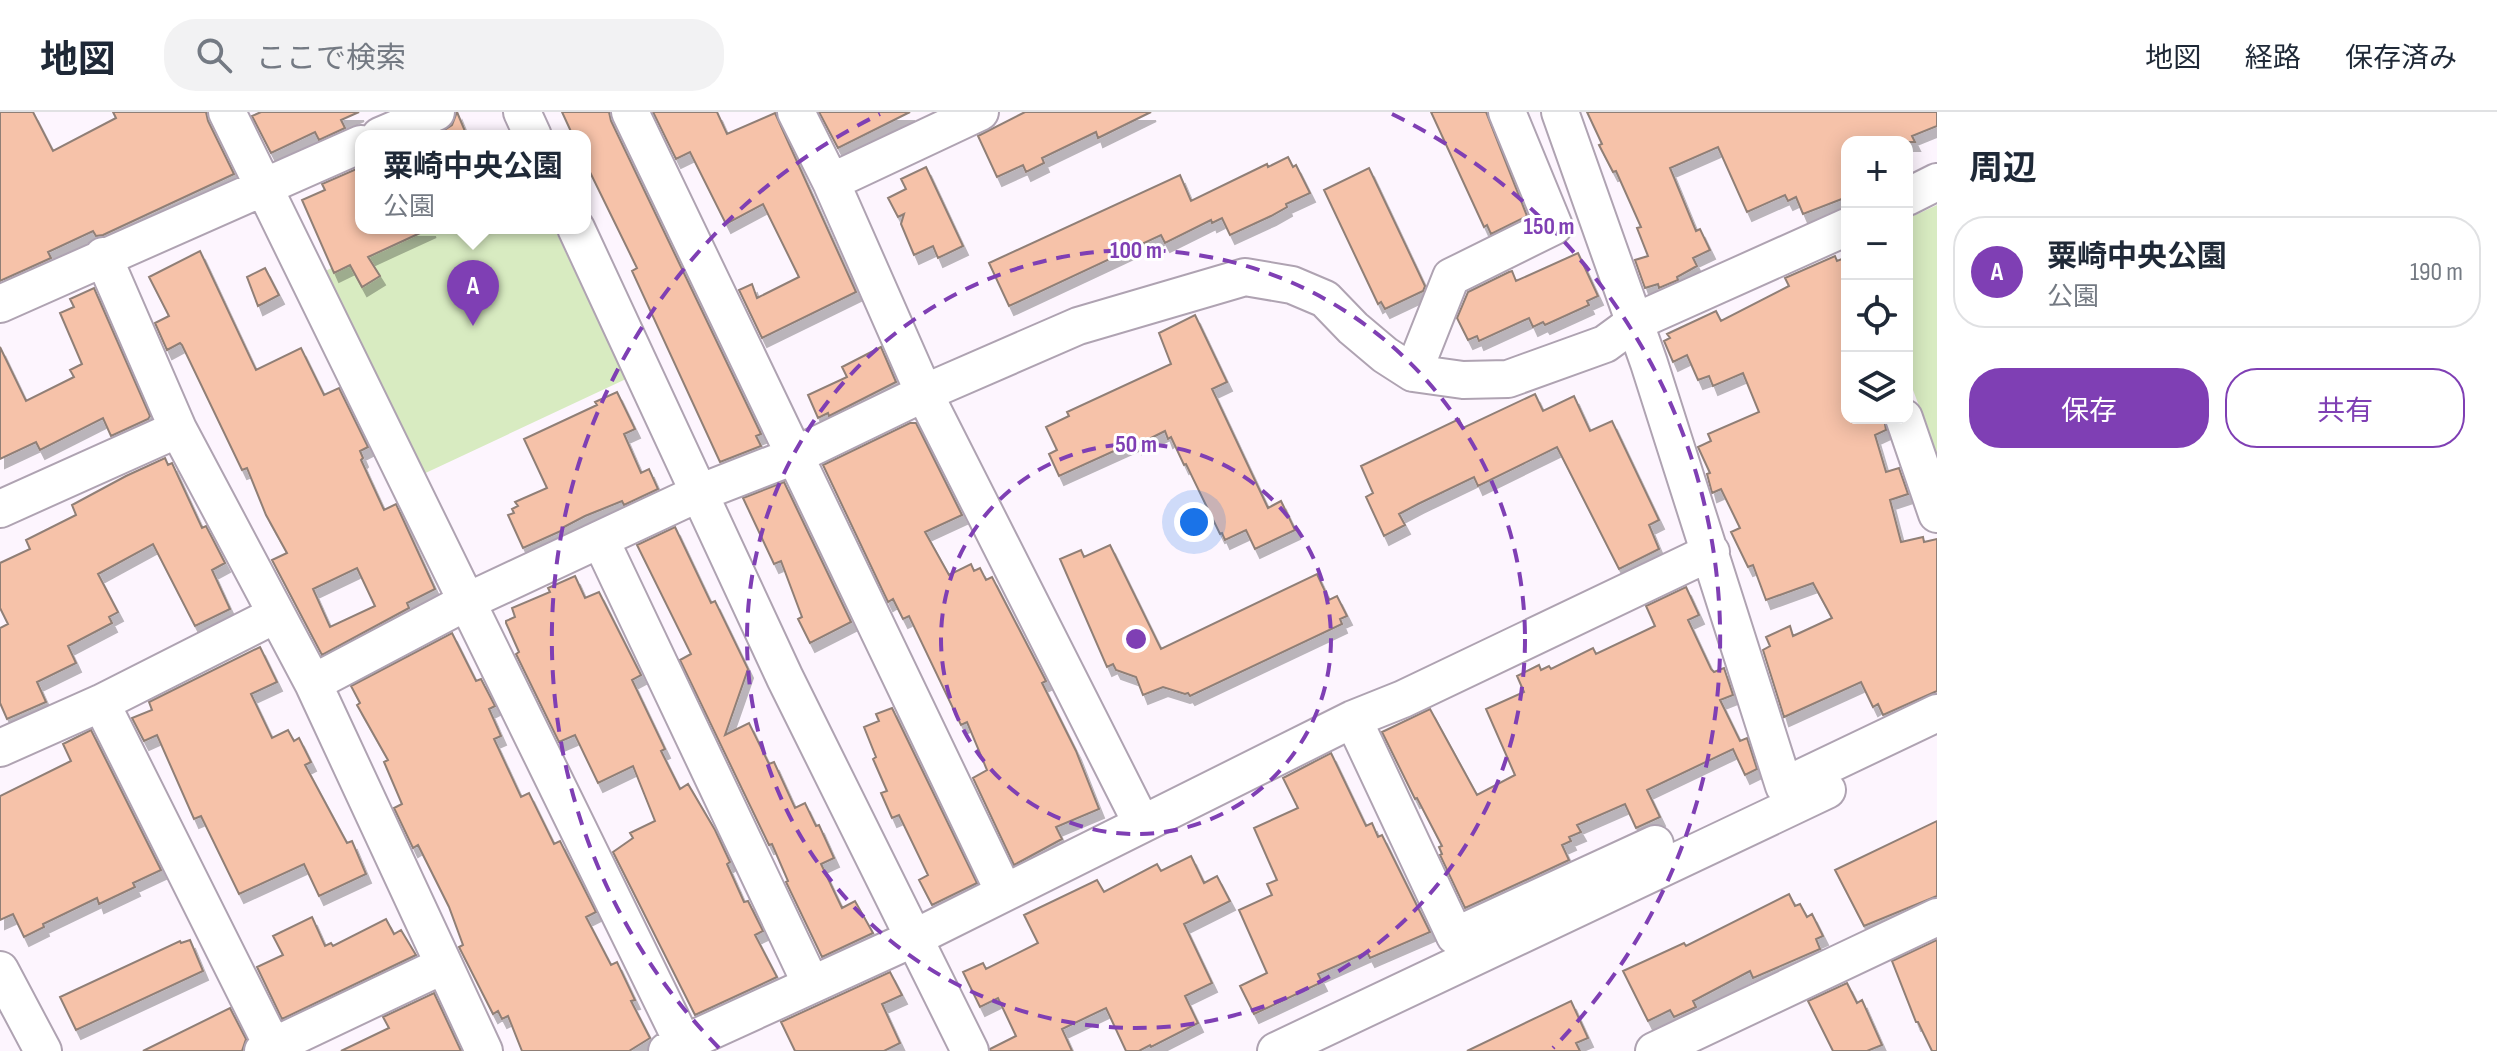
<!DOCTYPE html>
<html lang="ja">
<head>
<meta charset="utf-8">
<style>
  body { margin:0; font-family:"Sofia Sans Condensed","Noto Sans JP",sans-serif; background:#f2f2f3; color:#1f2937 }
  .controls { position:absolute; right:24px; top:24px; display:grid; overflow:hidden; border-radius:16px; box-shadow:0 4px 20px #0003 }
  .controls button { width:72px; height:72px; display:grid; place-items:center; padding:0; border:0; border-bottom:2px solid #e0e1e3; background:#fff; color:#1f2937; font:40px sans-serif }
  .you { position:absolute; left:1194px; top:410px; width:28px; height:28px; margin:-20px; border:6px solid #fff; border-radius:50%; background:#1a73e8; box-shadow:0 0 0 12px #1a73e833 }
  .badge { display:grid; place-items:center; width:52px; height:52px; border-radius:50%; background:#7f3fb4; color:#fff; font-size:26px; font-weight:700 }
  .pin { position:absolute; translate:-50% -66px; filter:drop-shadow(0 2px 4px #0008) }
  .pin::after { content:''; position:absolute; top:42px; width:28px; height:24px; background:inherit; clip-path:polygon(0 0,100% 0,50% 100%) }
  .popup { position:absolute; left:355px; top:18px; width:236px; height:104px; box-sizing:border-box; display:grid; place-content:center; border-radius:16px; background:#fff; filter:drop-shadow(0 2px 6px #0005); font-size:26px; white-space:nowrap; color:#747a83 }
  .popup b { font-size:30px; color:#1f2937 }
  .popup::after { content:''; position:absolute; left:50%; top:100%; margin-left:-16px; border:16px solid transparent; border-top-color:#fff }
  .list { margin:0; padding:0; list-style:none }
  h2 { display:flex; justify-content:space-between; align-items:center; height:104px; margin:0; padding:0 32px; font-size:34px }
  h2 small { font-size:26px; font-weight:400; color:#747a83 }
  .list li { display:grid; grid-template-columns:52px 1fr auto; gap:24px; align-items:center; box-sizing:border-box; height:112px; margin:0 16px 16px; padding:0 16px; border:2px solid #e0e1e3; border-radius:32px }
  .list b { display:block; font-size:30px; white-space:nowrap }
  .list p { margin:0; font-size:26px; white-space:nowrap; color:#747a83 }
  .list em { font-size:26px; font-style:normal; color:#747a83 }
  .actions { display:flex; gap:16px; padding:24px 32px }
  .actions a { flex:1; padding:18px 0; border:2px solid #7f3fb4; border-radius:32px; text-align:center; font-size:28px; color:#7f3fb4 }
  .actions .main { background:#7f3fb4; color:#fff }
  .icon { flex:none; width:44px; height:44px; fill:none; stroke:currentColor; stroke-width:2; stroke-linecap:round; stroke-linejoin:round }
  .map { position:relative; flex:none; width:1937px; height:939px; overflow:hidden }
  header { display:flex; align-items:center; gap:48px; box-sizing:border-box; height:112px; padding:0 40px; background:#fff; border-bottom:2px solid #e0e1e3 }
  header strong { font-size:38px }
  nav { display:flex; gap:44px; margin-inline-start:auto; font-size:28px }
  .search { width:560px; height:72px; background:#f2f2f3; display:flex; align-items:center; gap:20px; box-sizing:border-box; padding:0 28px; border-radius:32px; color:#747a83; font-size:30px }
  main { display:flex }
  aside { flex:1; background:#fff }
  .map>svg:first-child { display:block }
  .green { fill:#d8ebc1 }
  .building { fill:#f6c2a9; stroke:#907f76; stroke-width:2; fill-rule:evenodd; filter:url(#shadow) }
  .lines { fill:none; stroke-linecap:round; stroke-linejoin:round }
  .minor-casing { stroke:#afa3b2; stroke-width:40 }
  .minor { stroke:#fff; stroke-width:36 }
  .ring { fill:none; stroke:#7f3fb4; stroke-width:4; stroke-dasharray:14 10 }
  .centre { fill:#7f3fb4; stroke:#fff; stroke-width:4 }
  .ring-label { font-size:24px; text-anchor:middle; font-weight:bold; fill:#7f3fb4; stroke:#fff; stroke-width:6; stroke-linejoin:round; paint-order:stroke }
</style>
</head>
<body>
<header>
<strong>地図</strong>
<div class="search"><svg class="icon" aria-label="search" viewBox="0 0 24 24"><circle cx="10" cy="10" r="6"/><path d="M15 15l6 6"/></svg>ここで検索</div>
<nav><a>地図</a><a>経路</a><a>保存済み</a></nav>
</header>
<main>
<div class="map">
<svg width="1937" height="939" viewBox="0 0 1937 939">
  <defs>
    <filter id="shadow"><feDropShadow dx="5" dy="9" stdDeviation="0" flood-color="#0004"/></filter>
  </defs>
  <rect width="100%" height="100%" fill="#fdf5fe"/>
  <path class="green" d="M1937,93V342L1907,262V107Z
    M417,116H554L626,267L417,365L321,161Z"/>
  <path class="building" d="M0,0H33L53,39L116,6L113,0H206L208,9L234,62L103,123L96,124L93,119L48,140L51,146L0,169Z
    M261,0H359L341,8L345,16L319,28L315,20L271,41L252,4Z
    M457,0L467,24H435L452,13Z
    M562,0H609L611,9L761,322L756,324L761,334L720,350L632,159L637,156L585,50V24H573Z
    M653,0H717L727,22L775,1L856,180L762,226L739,178L752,172L757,186L799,165L763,92L726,112L690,40L676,47Z
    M819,0H910L838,36Z
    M1025,0H1151L1098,26L1096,20L1042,46L1044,51L1026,60L1023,53L997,65L978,24Z
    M1431,0H1486L1527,104L1491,122L1487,113L1484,115Z
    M1587,0H1937V14L1912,24L1915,30H1847V85L1803,102L1796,85L1788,89L1785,83L1747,100L1718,35L1670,56L1696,119L1700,117L1710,138L1693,146L1697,154L1677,165L1678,168L1659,176L1658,172L1645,176L1635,148L1648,144L1637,116L1641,115L1616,59L1613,60L1599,33L1602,32Z
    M1288,45L1293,55L1296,53L1310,81L1286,92L1287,95L1271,104L1230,123L1222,106L1212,111L1211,108L1165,131L1161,123L1009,194L989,151L1180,63L1191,89L1267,52L1268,55Z
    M361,55V116H431L368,145L380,164L362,175L350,153L334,161L302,88L325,78L322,72Z
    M926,55L963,134L938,146L933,134L914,143L901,112L904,102L898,105L888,86L906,77L901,67Z
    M1369,56L1425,174L1423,179L1385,197L1381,190L1378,192L1324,78Z
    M200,139L256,258L301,236L324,283L339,276L368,335L360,339L363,346L361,348L384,398L396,392L435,477L407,491L409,496L322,543L272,448L287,441L266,403L247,356L242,358L182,233L180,231L167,238L155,211L169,204L149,165ZM357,456L375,494L330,515L313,477Z
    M1578,141L1598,184L1587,189L1589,193L1545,213L1543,210L1533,215L1529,206L1479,229L1477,224L1468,228L1457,206L1468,180L1509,160L1512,159L1516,169Z
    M1835,144L1837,149L1847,145V306H1884L1886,318L1875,323L1886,360L1899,356L1908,382L1890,388L1901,430L1923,425L1924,430L1937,427V579L1883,603L1878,592L1873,595L1861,570L1784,605L1763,538L1770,534L1766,525L1790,514L1793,524L1832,506L1813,471L1766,488L1753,453L1748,455L1731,420L1740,416L1721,377L1712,381L1707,362L1710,361L1698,335L1711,329L1708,322L1759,300L1743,261L1713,274L1709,264L1698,268L1687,243L1673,250L1664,229L1670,226L1667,222L1716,199L1721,209L1789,174L1785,166Z
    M265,156L279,183L258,194L247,165Z
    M94,176L150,304L148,307L111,324L103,306L40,338L36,330L0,347V235L26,289L74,265L70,258L82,252L60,201L74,195L70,187Z
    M1195,203L1227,270L1212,277L1268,396L1281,389L1295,418L1255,437L1246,418L1225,428L1222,421L1220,422L1186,352L1184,353L1171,325L1168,327L1165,319L1137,333L1136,329L1059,364L1049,342L1057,338L1046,315L1069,304L1067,300L1171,252L1159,221Z
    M881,235L896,270L829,304L828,301L818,306L808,283L847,265L842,255Z
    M617,280L635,317L624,322L641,361L649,357L658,377L624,393L622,389L585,404L562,416L563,418L523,436L508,403L514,401L512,397L518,394L515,390L547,376L524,327L597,293L595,290Z
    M1535,282L1543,299L1574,284L1590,319L1612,309L1659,408L1649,413L1659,437L1619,457L1557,335L1478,374L1474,365L1418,392L1399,402L1405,413L1384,424L1366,385L1373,381L1361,354L1459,307L1463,316Z
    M910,311H916L962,403L925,420L949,463L971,452L974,459L980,456L986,468L992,465L1046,569L1042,571L1076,639L1099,697L1056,715L1062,727L1014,753L973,666L987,658L967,610L961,613L909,504L903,507L893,487L888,490L823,353Z
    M165,346L168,353L172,351L202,416L206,414L225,451L212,458L230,497L195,514L153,432L98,462L118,500L109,505L112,511L68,534L76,551L37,570L46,590L7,607L0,591V516L8,512L0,496V451L30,437L26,428L76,403L72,393L126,364Z
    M784,370L851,510L810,531L798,507L802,505L781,449L774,452L743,386Z
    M675,415L711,491L715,489L748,557L725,623L749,611L769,652L774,650L795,696L805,691L816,714L819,713L834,746L821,752L842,796L855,789L873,821L822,845L786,770L788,769L772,732L769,733L680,548L691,542L637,433Z
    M1110,433L1161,537L1317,462L1329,488L1337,484L1347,504L1340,507L1342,512L1190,584L1188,581L1185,582L1163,575L1143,583L1136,565L1116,558L1113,552L1107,555L1060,447L1081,438L1084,445Z
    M575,464L585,486L599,480L641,563L632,568L665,637L661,639L680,677L688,672L715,718L730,750L727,752L744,790L748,789L763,819L755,823L777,865L695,903L613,740L633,726L630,721L655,709L633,654L598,671L575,623L559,630L516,542L519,540L506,511V509L515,505L512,496L550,480L548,476Z
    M1686,475L1699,503L1688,508L1711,557L1714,560L1724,556L1733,583L1720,588L1740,629L1747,626L1757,657L1745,663L1733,637L1647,678L1660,705L1636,716L1625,692L1577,713L1581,720L1569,725L1571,729L1562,733L1569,748L1465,796L1440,743L1442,742L1439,735L1442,734L1417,686L1415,687L1382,620L1430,597L1477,683L1515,663L1486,597L1524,580L1517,564L1539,553L1541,558L1549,554L1551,557L1593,536L1596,542L1655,514L1646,494Z
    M452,521L476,569L481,567L495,594L489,597L501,624L494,627L521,685L529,681L554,732L560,729L566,741L596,800L586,805L611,853L617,850L635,888L631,889L650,926L629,939H522L508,904L502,907L498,899L493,902L459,835L463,833L449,795L418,733L413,736L394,696L402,692L384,650L388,648L357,593L360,591L351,574Z
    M260,535L277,570L251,582L272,626L288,618L294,629L299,626L311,650L305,653L347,731L352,729L366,762L319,784L304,752L239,782L201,704L194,707L157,623L144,629L132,606L152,598L149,590Z
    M892,596L977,771L932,793L919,768L928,763L899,703L892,706L881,681L887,679L873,647L876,645L864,615L879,609L876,602Z
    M91,618L161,758L133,771L135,775L99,792L97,786L43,812L44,815L24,825L13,802L0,808V684L71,649L63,632Z
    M1331,641L1366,714L1372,711L1378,725L1382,723L1430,820L1370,846L1367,840L1318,862L1322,870L1254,902L1240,874L1267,861L1239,798L1272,783L1267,772L1277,768L1254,716L1298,696L1283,666Z
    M1937,709V784L1864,814L1835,758Z
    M1191,744L1204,771L1217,764L1230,789L1184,812L1212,871L1185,884L1198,911L1151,935L1150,933L1139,939H1126L1106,896L1062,917L1072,939H991L990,937L1016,924L998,886L980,895L963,860L983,851L986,857L1038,831L1024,803L1097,768L1104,780L1157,752L1161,759Z
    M1789,782L1795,794L1800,792L1807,805L1812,802L1823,824L1816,827L1820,837L1753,866L1750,859L1693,889L1696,895L1674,905L1670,898L1648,909L1623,859L1684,831L1686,834Z
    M312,805L325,834L331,831L333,834L386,807L394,822L401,818L416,843L282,907L257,855L283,843L273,824Z
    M190,828L203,859L76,918L60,885L180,829L181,831Z
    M1937,828V939H1932L1918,910H1916L1892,849Z
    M890,860L902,883L882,892L900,931L884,939H795L781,910Z
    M1847,871L1857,891L1862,888L1882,933L1867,939H1833L1808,889Z
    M434,881L461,939H341L389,916L383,905Z
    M1571,889L1588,926L1576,931L1580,939H1467Z
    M230,896L246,927L242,939H143Z"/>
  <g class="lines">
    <defs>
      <path id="minor" d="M227,0L683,931
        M522,0L533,24
        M630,0L1004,780
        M796,0L831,70L924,281L1142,712
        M1560,0L1649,251L1784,674L1937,601
        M380,24L436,0
        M831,70L980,0
        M1907,85L1937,70
        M576,116L785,566L970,939
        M103,144L178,317L313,571L484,939
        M0,192L361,32
        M1413,261L1451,165L1554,114L1507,0
        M1904,306L1937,402
        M0,397L178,317
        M601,429L811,872
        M313,571L468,489L699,381L794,344L924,281L1078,214L1245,165L1292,173L1325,187L1353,216L1385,243L1413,261L1463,268L1508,267L1605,232L1635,210L1847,115
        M101,591L273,935
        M1353,607L1455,824L1655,732
        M0,636L101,591L275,503
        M0,858L43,939
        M263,939L444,853
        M667,939L912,827L1353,607L1403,587L1711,440
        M1276,939L1827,678
        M1654,939L1937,805"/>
    </defs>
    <use href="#minor" class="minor-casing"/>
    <use href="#minor" class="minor"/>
  </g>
  <g class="ring">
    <circle cx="1136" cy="527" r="195"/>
    <circle cx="1136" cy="527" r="389"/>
    <path d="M719 936A584 584 0 0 1 880 2M1392 2A584 584 0 0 1 1553 936"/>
  </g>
  <circle cx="1136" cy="527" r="12" class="centre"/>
  <g class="ring-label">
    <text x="1549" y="122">150 m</text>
    <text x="1136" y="146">100 m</text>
    <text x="1136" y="340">50 m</text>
  </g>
</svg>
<div class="controls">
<button>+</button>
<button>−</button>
<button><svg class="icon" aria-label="locate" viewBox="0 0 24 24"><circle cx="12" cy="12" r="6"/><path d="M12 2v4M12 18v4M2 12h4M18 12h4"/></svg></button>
<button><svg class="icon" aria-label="layers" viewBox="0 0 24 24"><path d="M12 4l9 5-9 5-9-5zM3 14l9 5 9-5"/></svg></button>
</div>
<div class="you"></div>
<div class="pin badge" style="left:473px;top:214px">A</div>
<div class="popup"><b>粟崎中央公園</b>公園</div>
</div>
<aside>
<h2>周辺<small></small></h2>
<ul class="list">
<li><span class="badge">A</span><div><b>粟崎中央公園</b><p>公園</p></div><em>190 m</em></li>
</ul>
<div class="actions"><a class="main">保存</a><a>共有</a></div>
</aside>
</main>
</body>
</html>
